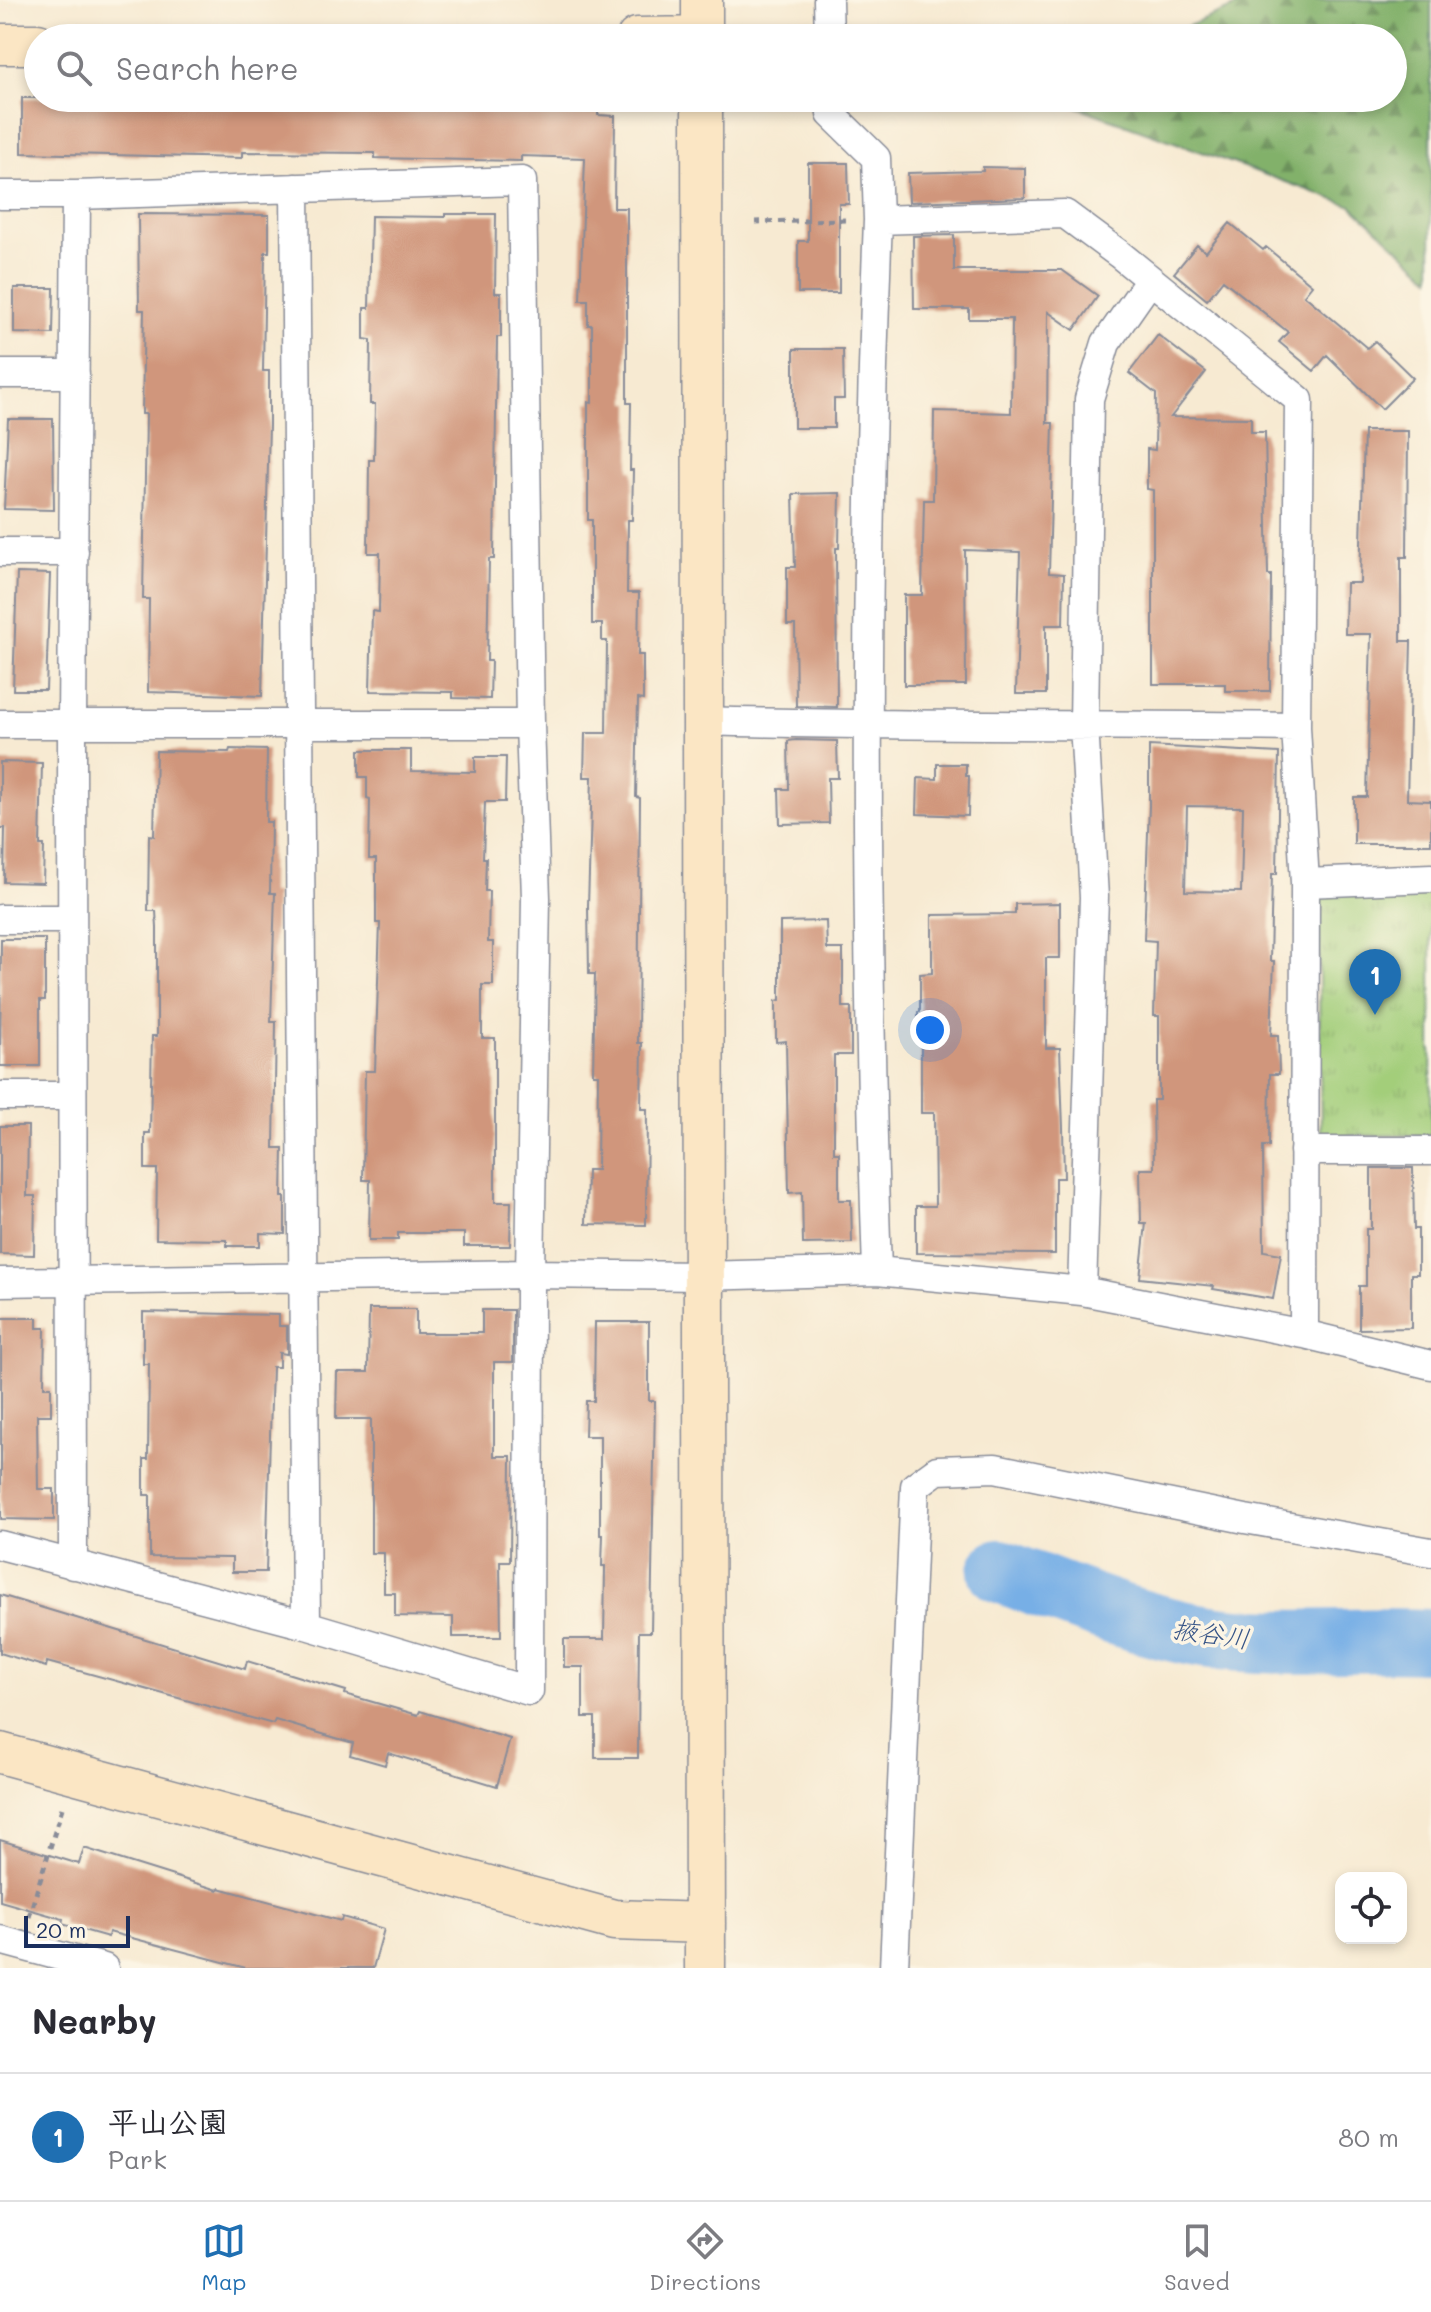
<!DOCTYPE html>
<html lang="en">
<head>
<meta charset="utf-8">
<style>
  body { margin:0; font-family:Mali,"Klee One",sans-serif; background:#f2f2f3; color:#2b2b33 }
  .controls { position:absolute; right:24px; bottom:24px; display:grid; overflow:hidden; border-radius:16px; box-shadow:0 4px 12px #0003 }
  .controls button { width:72px; height:72px; display:grid; place-items:center; padding:0; border:0; border-bottom:2px solid #e1e1e2; background:#fff; color:#2b2b33; font:40px sans-serif }
  .scale { position:absolute; left:24px; bottom:20px; width:106px; box-sizing:border-box; padding-left:8px; border:4px solid #1b2f5e; border-top:0; font-size:22px; line-height:28px; white-space:nowrap; color:#1b2f5e; -webkit-text-stroke:6px #fcf5e5; paint-order:stroke }
  .you { position:absolute; left:930px; top:1030px; width:28px; height:28px; margin:-20px; border:6px solid #fff; border-radius:50%; background:#1a73e8; box-shadow:0 0 0 12px #1a73e833 }
  .badge { display:grid; place-items:center; width:52px; height:52px; border-radius:50%; background:#1f6fb2; color:#fff; font-size:26px; font-weight:700 }
  .pin { position:absolute; translate:-50% -66px; filter:drop-shadow(0 2px 4px #0008) }
  .pin::after { content:''; position:absolute; top:42px; width:28px; height:24px; background:inherit; clip-path:polygon(0 0,100% 0,50% 100%) }
  .list { margin:0; padding:0; list-style:none }
  h2 { display:flex; justify-content:space-between; align-items:center; height:104px; margin:0; padding:0 32px; font-size:34px }
  h2 small { font-size:26px; font-weight:400; color:#7c7c81 }
  .list li { display:grid; grid-template-columns:52px 1fr auto; gap:24px; align-items:center; box-sizing:border-box; height:128px; padding:0 32px; border-top:2px solid #e1e1e2 }
  .list b { display:block; font-size:30px; white-space:nowrap }
  .list p { margin:0; font-size:26px; white-space:nowrap; color:#7c7c81 }
  .list em { font-size:26px; font-style:normal; color:#7c7c81 }
  .icon { flex:none; width:44px; height:44px; fill:none; stroke:currentColor; stroke-width:2; stroke-linecap:round; stroke-linejoin:round }
  .map { position:relative; flex:none; width:1431px; height:1968px; overflow:hidden }
  .search { position:absolute; background:#fff; box-shadow:0 4px 12px #0003; left:24px; right:24px; top:24px; height:88px; display:flex; align-items:center; gap:20px; box-sizing:border-box; padding:0 28px; border-radius:44px; color:#7c7c81; font-size:30px }
  .sheet { height:232px; background:#fff }
  nav { display:flex; justify-content:space-around; align-items:center; box-sizing:border-box; height:112px; border-top:2px solid #e1e1e2; background:#fff; font-size:22px; color:#7c7c81 }
  nav a { display:grid; justify-items:center; gap:4px }
  nav .on { color:#1f6fb2 }
  .map>svg:first-child { display:block }
  .grass { fill:url(#grass-tufts); stroke:#5f7e6c; stroke-width:2 }
  .forest { fill:url(#forest-firs); stroke:#4e7064; stroke-width:2 }
  .lines { fill:none; stroke-linecap:round; stroke-linejoin:round }
  .river { stroke:#77afe6; stroke-width:64 }
  .building { fill:#d0967b; fill-rule:evenodd }
  .street-casing { stroke:#898c98; stroke-width:31 }
  .secondary-casing { stroke:#898c98; stroke-width:43 }
  .path { stroke:#898c98; stroke-width:5; stroke-dasharray:6 6; stroke-linecap:butt }
  .street { stroke:#fff; stroke-width:28 }
  .secondary { stroke:#fbe6c4; stroke-width:40 }
  .labels { text-anchor:middle; dominant-baseline:central; stroke-width:7; stroke-linejoin:round; paint-order:stroke }
  .water-label { font-size:26px; font-style:italic; fill:#375587; stroke:#fcf5e5 }
</style>
</head>
<body>
<div class="map">
<svg width="1431" height="1968" viewBox="0 0 1431 1968">
  <defs>
    <pattern id="grass-tufts" width="24" height="20" patternUnits="userSpaceOnUse" patternTransform="scale(2)"><rect width="24" height="20" fill="#a3ce7a"/><path d="M3 7l-1-3M5 7V3M7 7l1-3M15 17l-1-3M17 17v-4M19 17l1-3" fill="none" stroke="#8cb16c"/></pattern>
    <pattern id="forest-firs" width="22" height="20" patternUnits="userSpaceOnUse" patternTransform="scale(2)"><rect width="22" height="20" fill="#82b16a"/><path d="M5 1l3.5 6h-7zM16 11l3.5 6h-7z" fill="#6a905a"/></pattern>
  </defs>
  <rect width="100%" height="100%" fill="#fcf5e5"/>
  <filter id="ink" filterUnits="userSpaceOnUse"><feTurbulence type="fractalNoise" baseFrequency=".0125" numOctaves="2"/><feDisplacementMap in="SourceGraphic" scale="16" xChannelSelector="R" yChannelSelector="G"/><feConvolveMatrix kernelMatrix="1 2 1 2 8 2 1 2 1" color-interpolation-filters="sRGB"/></filter>
  <filter id="wash" filterUnits="userSpaceOnUse"><feTurbulence type="fractalNoise" baseFrequency=".006" numOctaves="4" result="noise"/><feDisplacementMap in="SourceGraphic" scale="32" xChannelSelector="R" yChannelSelector="G"/><feGaussianBlur stdDeviation="1.8" result="paint"/><feColorMatrix in="noise" values="0 0 0 0 0 0 0 0 0 0 0 0 0 0 0 0 0 1.4 0 .05"/><feComposite in="paint" operator="in"/></filter>
  <g filter="url(#wash)">
    <rect width="100%" height="100%" fill="#f7ead2"/>
    <path class="grass" d="M1431,893V1135L1321,1136L1318,894Z"/>
    <path class="forest" d="M1251,0H1431V278L1352,206L1052,98H1393V38H1160Z"/>
    <g class="lines">
      <path class="river" d="M1000,1571C1066,1595 1134,1625 1204,1636C1280,1648 1355,1637 1431,1641"/>
    </g>
    <g id="blocks">
      <path class="building" d="M22,98H340V106L463,107V98H598V115L615,116L614,208H627V403H631L630,470H633L632,520H628L627,593H639L638,655H643V700L638,699L636,797L640,798L638,1043H642L641,1109H647L646,1225L586,1224L587,1170H597L598,1074H593L595,974H589L588,906L592,777H584L585,733H606L607,641H602V624H592V520H588V402L592,403V325H588V300H580L585,158L521,156V161L375,158V153L242,152V158L22,153Z
        M808,163H848L849,204H839V293H798V241H808Z
        M983,167L1025,168V198L909,202L908,173L983,171Z
        M138,214L269,215V252H265L263,371H269V425L262,696L148,692L149,599H143L146,414H142L144,310H139Z
        M445,214H496L495,293H501V337H497L494,559H489L487,661H491L490,699L453,698V692L370,691L372,611L379,612L380,553H368L369,460H374L375,404H370L371,340L364,339V308H369L371,216L445,217Z
        M1230,223L1263,250L1266,247L1312,285L1304,295L1367,348L1375,341L1413,378L1382,409L1327,355L1314,371L1279,342L1288,332L1223,280L1207,300L1174,273L1197,245L1206,252Z
        M954,235V270H1062L1098,296L1074,330L1048,312L1047,423H1053L1049,573L1064,574L1063,625H1046V694H1016L1020,552L965,550L966,685H904V595H922L924,500H933L934,411L1011,413L1012,319H969V309H914L913,236Z
        M14,288H54L53,334L14,333Z
        M1158,335L1206,372L1171,417L1251,418V432H1265L1268,575H1271L1270,691H1225V684H1153V490L1147,489V449L1155,450L1156,394L1129,373Z
        M794,349H843L844,399H834V428H794Z
        M8,419H53L54,510L4,509Z
        M1364,431H1408L1407,557H1401V641H1411L1407,800L1431,801V844H1354V797H1367L1371,634H1345L1346,583H1360Z
        M840,493L839,548H836L837,707L796,706L795,625H787V567H795L793,494Z
        M17,573L50,574L46,690H13Z
        M796,740L837,741L838,778H828L829,823L780,824L779,789H789L788,741Z
        M1149,746L1279,753L1277,874H1272L1270,961H1274L1271,1035H1278L1279,1074H1270L1269,1146H1263L1264,1251L1281,1254L1273,1299L1213,1289L1214,1286L1140,1278L1146,1223H1141L1140,1169H1154L1153,1100H1159V1016H1154L1156,941L1144,940L1149,806ZM1187,806L1243,807L1241,892L1185,891Z
        M230,749L267,750L266,822H271L270,893H275L271,1022H276L274,1148H283L282,1197H285V1234L260,1233V1246H227V1240L156,1239L157,1169H145V1133H150L152,1036H157V928L156,911H148L149,835L154,836L156,751L229,752Z
        M359,750H411V771L475,772V757H506L505,802H485L483,858H486L485,891H489L488,942H493V985H482V1038H495V1202H511L510,1246H464V1233H398V1240H369L370,1180H363L365,1071H375L380,923H376V859H369L370,799L367,798V777H359Z
        M0,762L42,763L40,845H44L43,883L4,882L5,828H0Z
        M937,764H966V776H969L968,816L917,814L918,778L937,779Z
        M1060,903V958H1046V1048H1060L1063,1128L1064,1178H1055V1254L916,1253V1206H935L934,1113H921V1040H918V1012H920V974L932,973V915L1015,914V904Z
        M826,921L827,949H843V1007H851V1055H834V1153H839V1200H851L852,1243L803,1244L802,1192L789,1193L786,1041L776,1042V1001L780,1000V922Z
        M1,939H45V1000H40V1066H0Z
        M0,1126H28L27,1196H35L34,1255L0,1254Z
        M1371,1168H1413L1414,1229H1418V1274H1411V1328L1359,1329V1286H1366V1229H1371Z
        M369,1309H416V1333H482V1310H513V1362H494V1456H511L510,1561H500L501,1637H453V1617L395,1616V1593H384V1553H371V1419H336L337,1372H368Z
        M143,1312L279,1315V1326H287V1354L279,1353V1367H272L266,1572H232V1558L150,1557V1495H144V1459H148L149,1364H143Z
        M1,1318H37V1328H45L44,1387H51V1415H37L38,1489H54V1520L1,1519Z
        M595,1322H649V1401H655L651,1632H639L638,1758H595V1717H583V1667H564V1639H604L605,1566H602L603,1535H600V1436H585L586,1401H594Z
        M0,1595L245,1669L247,1661L346,1691L345,1694L418,1715L420,1711L510,1739L497,1786L388,1753L385,1765L350,1755L353,1743L275,1720L273,1724L47,1662L46,1667L0,1653Z
        M0,1840L79,1864L84,1848L218,1890L219,1888L341,1921L342,1917L384,1929L373,1968H246L109,1932L108,1937L62,1924L63,1919L0,1901Z"/>
    </g>
  </g>
  <g filter="url(#ink)">
    <use href="#blocks" fill-opacity="0" stroke="#898c98" stroke-width="2"/>
    <g class="lines">
      <defs>
        <path id="street" d="M828,0L829,38
          M830,98L831,114L876,158L878,220
          M295,188L306,1625
          M0,195H76L522,181L530,724L536,898L530,1274L529,1691L306,1625L0,1545
          M0,374H75
          M0,552H74
          M703,721C901,727 1099,724 1296,727L1299,400L1119,254L1065,214L878,220C864,570 865,921 877,1271
          M0,724H530
          M1296,727L1305,883L1304,1334
          M1305,883L1431,878
          M0,919H72
          M0,1096H72
          M1304,1151H1431
          M0,1282L530,1274L702,1276L877,1271L1082,1291L1094,897L1084,724L1089,399L1106,343L1150,280
          M1082,1291L1304,1334L1431,1365
          M73,1565L72,723L76,195
          M0,1940L104,1968
          M894,1968L915,1486L937,1470L995,1468L1245,1519L1431,1552"/>
        <path id="secondary" d="M637,38L702,37
          M702,38V0
          M0,44H38
          M702,98L705,1968
          M0,1753L614,1920L705,1923"/>
      </defs>
      <use href="#street" class="street-casing"/>
      <use href="#secondary" class="secondary-casing"/>
      <path class="path" d="M755,222L849,220
        M29,1917L62,1808"/>
      <use href="#street" class="street"/>
      <use href="#secondary" class="secondary"/>
    </g>
  </g>
  <g class="labels">
    <g class="water-label">
      <text transform="translate(1211 1633) rotate(8)">掖谷川</text>
    </g>
  </g>
</svg>
<div class="controls">
<button><svg class="icon" aria-label="locate" viewBox="0 0 24 24"><circle cx="12" cy="12" r="6"/><path d="M12 2v4M12 18v4M2 12h4M18 12h4"/></svg></button>
</div>
<div class="scale">20 m</div>
<div class="you"></div>
<div class="pin badge" style="left:1375px;top:1015px">1</div>
<div class="search"><svg class="icon" aria-label="search" viewBox="0 0 24 24"><circle cx="10" cy="10" r="6"/><path d="M15 15l6 6"/></svg>Search here</div>
</div>
<section class="sheet">
<h2>Nearby<small></small></h2>
<ul class="list">
<li><span class="badge">1</span><div><b>平山公園</b><p>Park</p></div><em>80 m</em></li>
</ul>
</section>
<nav>
<a class="on"><svg class="icon" aria-label="map" viewBox="0 0 24 24"><path d="M3 6l6-2 6 2 6-2v14l-6 2-6-2-6 2zM9 4v14M15 6v14"/></svg>Map</a>
<a><svg class="icon" aria-label="directions" viewBox="0 0 24 24"><path d="M12 3l9 9-9 9-9-9zM9 14v-3h6M13 9l2 2-2 2"/></svg>Directions</a>
<a><svg class="icon" aria-label="saved" viewBox="0 0 24 24"><path d="M7 4h10v16l-5-4-5 4z"/></svg>Saved</a>
</nav>
</body>
</html>
